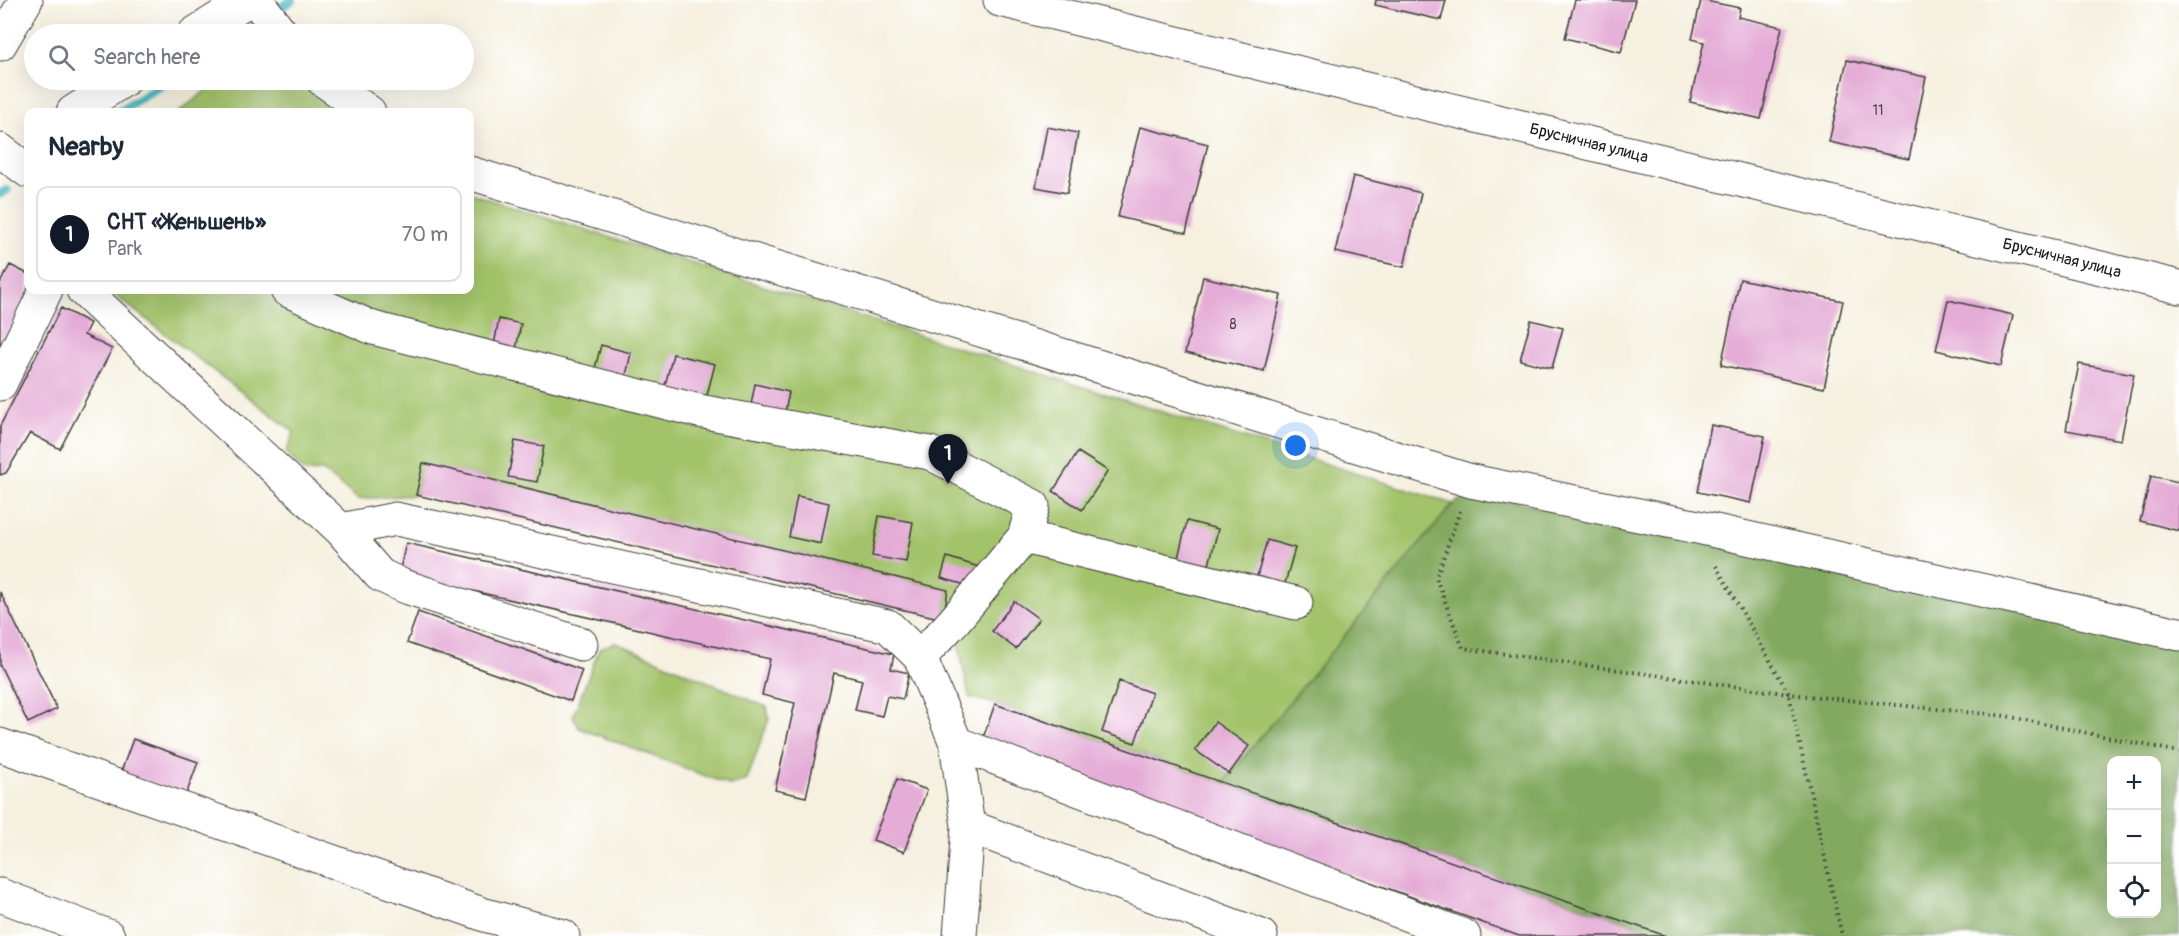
<!DOCTYPE html>
<html lang="en">
<head>
<meta charset="utf-8">
<style>
  body { margin:0; font-family:Pangolin,sans-serif; background:#f2f2f3; color:#1f2937 }
  .controls { position:absolute; right:18px; bottom:18px; display:grid; overflow:hidden; border-radius:12px; box-shadow:0 6px 24px #0002 }
  .controls button { width:54px; height:54px; display:grid; place-items:center; padding:0; border:0; border-bottom:2px solid #e0e1e3; background:#fff; color:#1f2937; font:30px sans-serif }
  .you { position:absolute; left:1296px; top:446px; width:21px; height:21px; margin:-15px; border:4px solid #fff; border-radius:50%; background:#1a73e8; box-shadow:0 0 0 9px #1a73e833 }
  .badge { display:grid; place-items:center; width:39px; height:39px; border-radius:50%; background:#111827; color:#fff; font-size:20px; font-weight:700 }
  .pin { position:absolute; translate:-50% -50px; filter:drop-shadow(0 2px 3px #0008) }
  .pin::after { content:''; position:absolute; top:32px; width:21px; height:18px; background:inherit; clip-path:polygon(0 0,100% 0,50% 100%) }
  .list { margin:0; padding:0; list-style:none }
  h2 { display:flex; justify-content:space-between; align-items:center; height:78px; margin:0; padding:0 24px; font-size:26px }
  h2 small { font-size:20px; font-weight:400; color:#747a83 }
  .list li { display:grid; grid-template-columns:39px 1fr auto; gap:18px; align-items:center; box-sizing:border-box; height:96px; margin:0 12px 12px; padding:0 12px; border:2px solid #e0e1e3; border-radius:12px }
  .list b { display:block; font-size:22px; white-space:nowrap }
  .list p { margin:0; font-size:20px; white-space:nowrap; color:#747a83 }
  .list em { font-size:20px; font-style:normal; color:#747a83 }
  .icon { flex:none; width:33px; height:33px; fill:none; stroke:currentColor; stroke-width:2; stroke-linecap:round; stroke-linejoin:round }
  .map { position:relative; flex:none; width:2179px; height:936px; overflow:hidden }
  .search { position:absolute; background:#fff; box-shadow:0 6px 24px #0002; left:24px; top:24px; width:450px; height:66px; display:flex; align-items:center; gap:15px; box-sizing:border-box; padding:0 21px; border-radius:33px; color:#747a83; font-size:22px }
  .panel { position:absolute; background:#fff; box-shadow:0 6px 24px #0002; left:24px; top:108px; width:450px; height:186px; border-radius:12px }
  .map>svg:first-child { display:block }
  .green { fill:#a3c36b; stroke:#607044; stroke-width:1.5 }
  .forest { fill:#82a95f; stroke:#4f623e; stroke-width:1.5; fill-rule:evenodd }
  .lines { fill:none; stroke-linecap:round; stroke-linejoin:round }
  .stream { stroke:#46b5be; stroke-width:9 }
  .building { fill:#e4acd6 }
  .minor-casing { stroke:#3d3c39; stroke-width:35 }
  .path { stroke:#3d3c39; stroke-width:4; stroke-dasharray:1.5 4.5; stroke-linecap:butt }
  .minor { stroke:#fff; stroke-width:33 }
  .labels { text-anchor:middle; dominant-baseline:central; stroke-width:6; stroke-linejoin:round; paint-order:stroke }
  .number-label { font-size:14px; fill:#4e404a }
  .street-label { font-size:16px; fill:#1c1c1c; stroke:#fff }
</style>
</head>
<body>
<div class="map">
<svg width="2179" height="936" viewBox="0 0 2179 936">
  <rect width="100%" height="100%" fill="#fff"/>
  <filter id="ink" filterUnits="userSpaceOnUse"><feTurbulence type="fractalNoise" baseFrequency=".0167" numOctaves="2"/><feDisplacementMap in="SourceGraphic" scale="12" xChannelSelector="R" yChannelSelector="G"/><feConvolveMatrix kernelMatrix="1 2 1 2 8 2 1 2 1" color-interpolation-filters="sRGB"/></filter>
  <filter id="wash" filterUnits="userSpaceOnUse"><feTurbulence type="fractalNoise" baseFrequency=".008" numOctaves="4" result="noise"/><feDisplacementMap in="SourceGraphic" scale="24" xChannelSelector="R" yChannelSelector="G"/><feGaussianBlur stdDeviation="1.35" result="paint"/><feColorMatrix in="noise" values="0 0 0 0 0 0 0 0 0 0 0 0 0 0 0 0 0 1.4 0 .05"/><feComposite in="paint" operator="in"/></filter>
  <g filter="url(#wash)">
    <rect width="100%" height="100%" fill="#f5f0df"/>
    <path class="green" d="M219,80H300L347,112H179Z
      M470,193L1453,504L1223,783L995,704L969,697L954,622L943,619L948,590L424,464L416,495L358,499L323,471L304,472L286,453L294,432L108,290H470Z
      M615,642L767,707L769,719L747,780L732,786L579,728L573,716L599,649Z"/>
    <path class="forest" d="M1472,492L2179,643V936H1667L1223,783L1453,504ZM2112,760H2156V914H2112Z"/>
    <g class="lines">
      <path class="stream" d="M283,6L292,0
        M241,34L255,25
        M118,112L170,80
        M0,194L7,190"/>
    </g>
    <g id="blocks">
      <path class="building" d="M1376,0H1446L1441,20L1375,5Z
        M1575,0H1635L1621,52L1565,38Z
        M1701,0L1740,8L1738,17L1782,27L1761,119L1690,102L1704,42L1692,39Z
        M1847,60L1926,77L1909,159L1829,142Z
        M1047,127L1078,133L1067,193L1036,187Z
        M1140,127L1208,144L1186,233L1118,217Z
        M1353,176L1421,193L1404,267L1335,252Z
        M10,265L28,274V290L0,357V283Z
        M1203,277L1281,295L1264,371L1185,353Z
        M1740,279L1843,301L1824,388L1721,365Z
        M1948,300L2013,315L2001,366L1936,350Z
        M61,308L90,323L84,335L112,349L60,449L30,433L6,473L0,475V426Z
        M499,319L521,324L515,354L493,350Z
        M1531,320L1563,328L1552,368L1520,360Z
        M601,345L631,353L625,380L594,372Z
        M673,354L715,364L705,403L663,393Z
        M2079,364L2134,374L2121,440L2066,430Z
        M755,384L789,392L784,417L750,410Z
        M1711,425L1765,436L1751,503L1698,492Z
        M515,441L544,446L537,482L508,477Z
        M1078,452L1108,471L1082,510L1053,491Z
        M423,463L948,590L943,619L416,495Z
        M2151,476L2179,482V531L2140,521Z
        M797,496L829,503L821,544L789,537Z
        M879,516L913,522L906,562L872,556Z
        M1187,521L1218,529L1208,569L1177,562Z
        M1267,540L1295,548L1284,587L1256,580Z
        M406,543L894,654L891,669L909,673L903,699L887,696L882,716L855,710L862,680L834,673L806,797L775,790L795,703L762,695L770,659L399,574Z
        M947,557L979,567L973,587L941,578Z
        M0,592L57,709L28,723L0,665Z
        M1014,601L1039,619L1016,649L992,631Z
        M418,612L582,670L571,701L407,643Z
        M1119,681L1152,693L1135,743L1102,732Z
        M995,704L1666,936H1519L982,741Z
        M1215,722L1249,746L1229,774L1195,750Z
        M133,739L198,762L186,795L121,772Z
        M897,779L927,790L904,852L873,840Z"/>
    </g>
  </g>
  <g filter="url(#ink)">
    <use href="#blocks" fill-opacity="0" stroke="#3d3c39" stroke-width="1.5"/>
    <g class="lines">
      <defs>
        <path id="minor" d="M256,0L282,34
          M1000,0L2179,287
          M194,34L248,0
          M0,44L26,0
          M323,80L369,112
          M73,112L124,80
          M0,150L28,171
          M470,173L1471,481L1693,526L2179,634
          M83,290L341,530L396,519L888,626L920,657L956,743L1464,936
          M287,290L373,328L699,411L930,453L1033,506L1024,537L954,621L920,657
          M0,384L46,290
          M341,530L380,575L403,586L581,644
          M1024,537L1296,603
          M956,743L968,826L960,936
          M0,745L485,915L563,936
          M968,826L1261,936
          M0,895L108,936"/>
      </defs>
      <use href="#minor" class="minor-casing"/>
      <path class="path" d="M1460,511L1436,578L1463,648L1789,694L2006,716L2179,752
        M1716,566L1789,694L1842,936"/>
      <use href="#minor" class="minor"/>
    </g>
  </g>
  <g class="labels">
    <g class="number-label">
      <text x="1878" y="110">11</text>
      <text x="1233" y="324">8</text>
    </g>
    <g class="street-label">
      <text transform="translate(1589 143) rotate(14)">Брусничная улица</text>
      <text transform="translate(2062 258) rotate(14)">Брусничная улица</text>
    </g>
  </g>
</svg>
<div class="controls">
<button>+</button>
<button>−</button>
<button><svg class="icon" aria-label="locate" viewBox="0 0 24 24"><circle cx="12" cy="12" r="6"/><path d="M12 2v4M12 18v4M2 12h4M18 12h4"/></svg></button>
</div>
<div class="you"></div>
<div class="pin badge" style="left:948px;top:484px">1</div>
<div class="search"><svg class="icon" aria-label="search" viewBox="0 0 24 24"><circle cx="10" cy="10" r="6"/><path d="M15 15l6 6"/></svg>Search here</div>
<section class="panel">
<h2>Nearby<small></small></h2>
<ul class="list">
<li><span class="badge">1</span><div><b>СНТ «Женьшень»</b><p>Park</p></div><em>70 m</em></li>
</ul>
</section>
</div>
</body>
</html>
